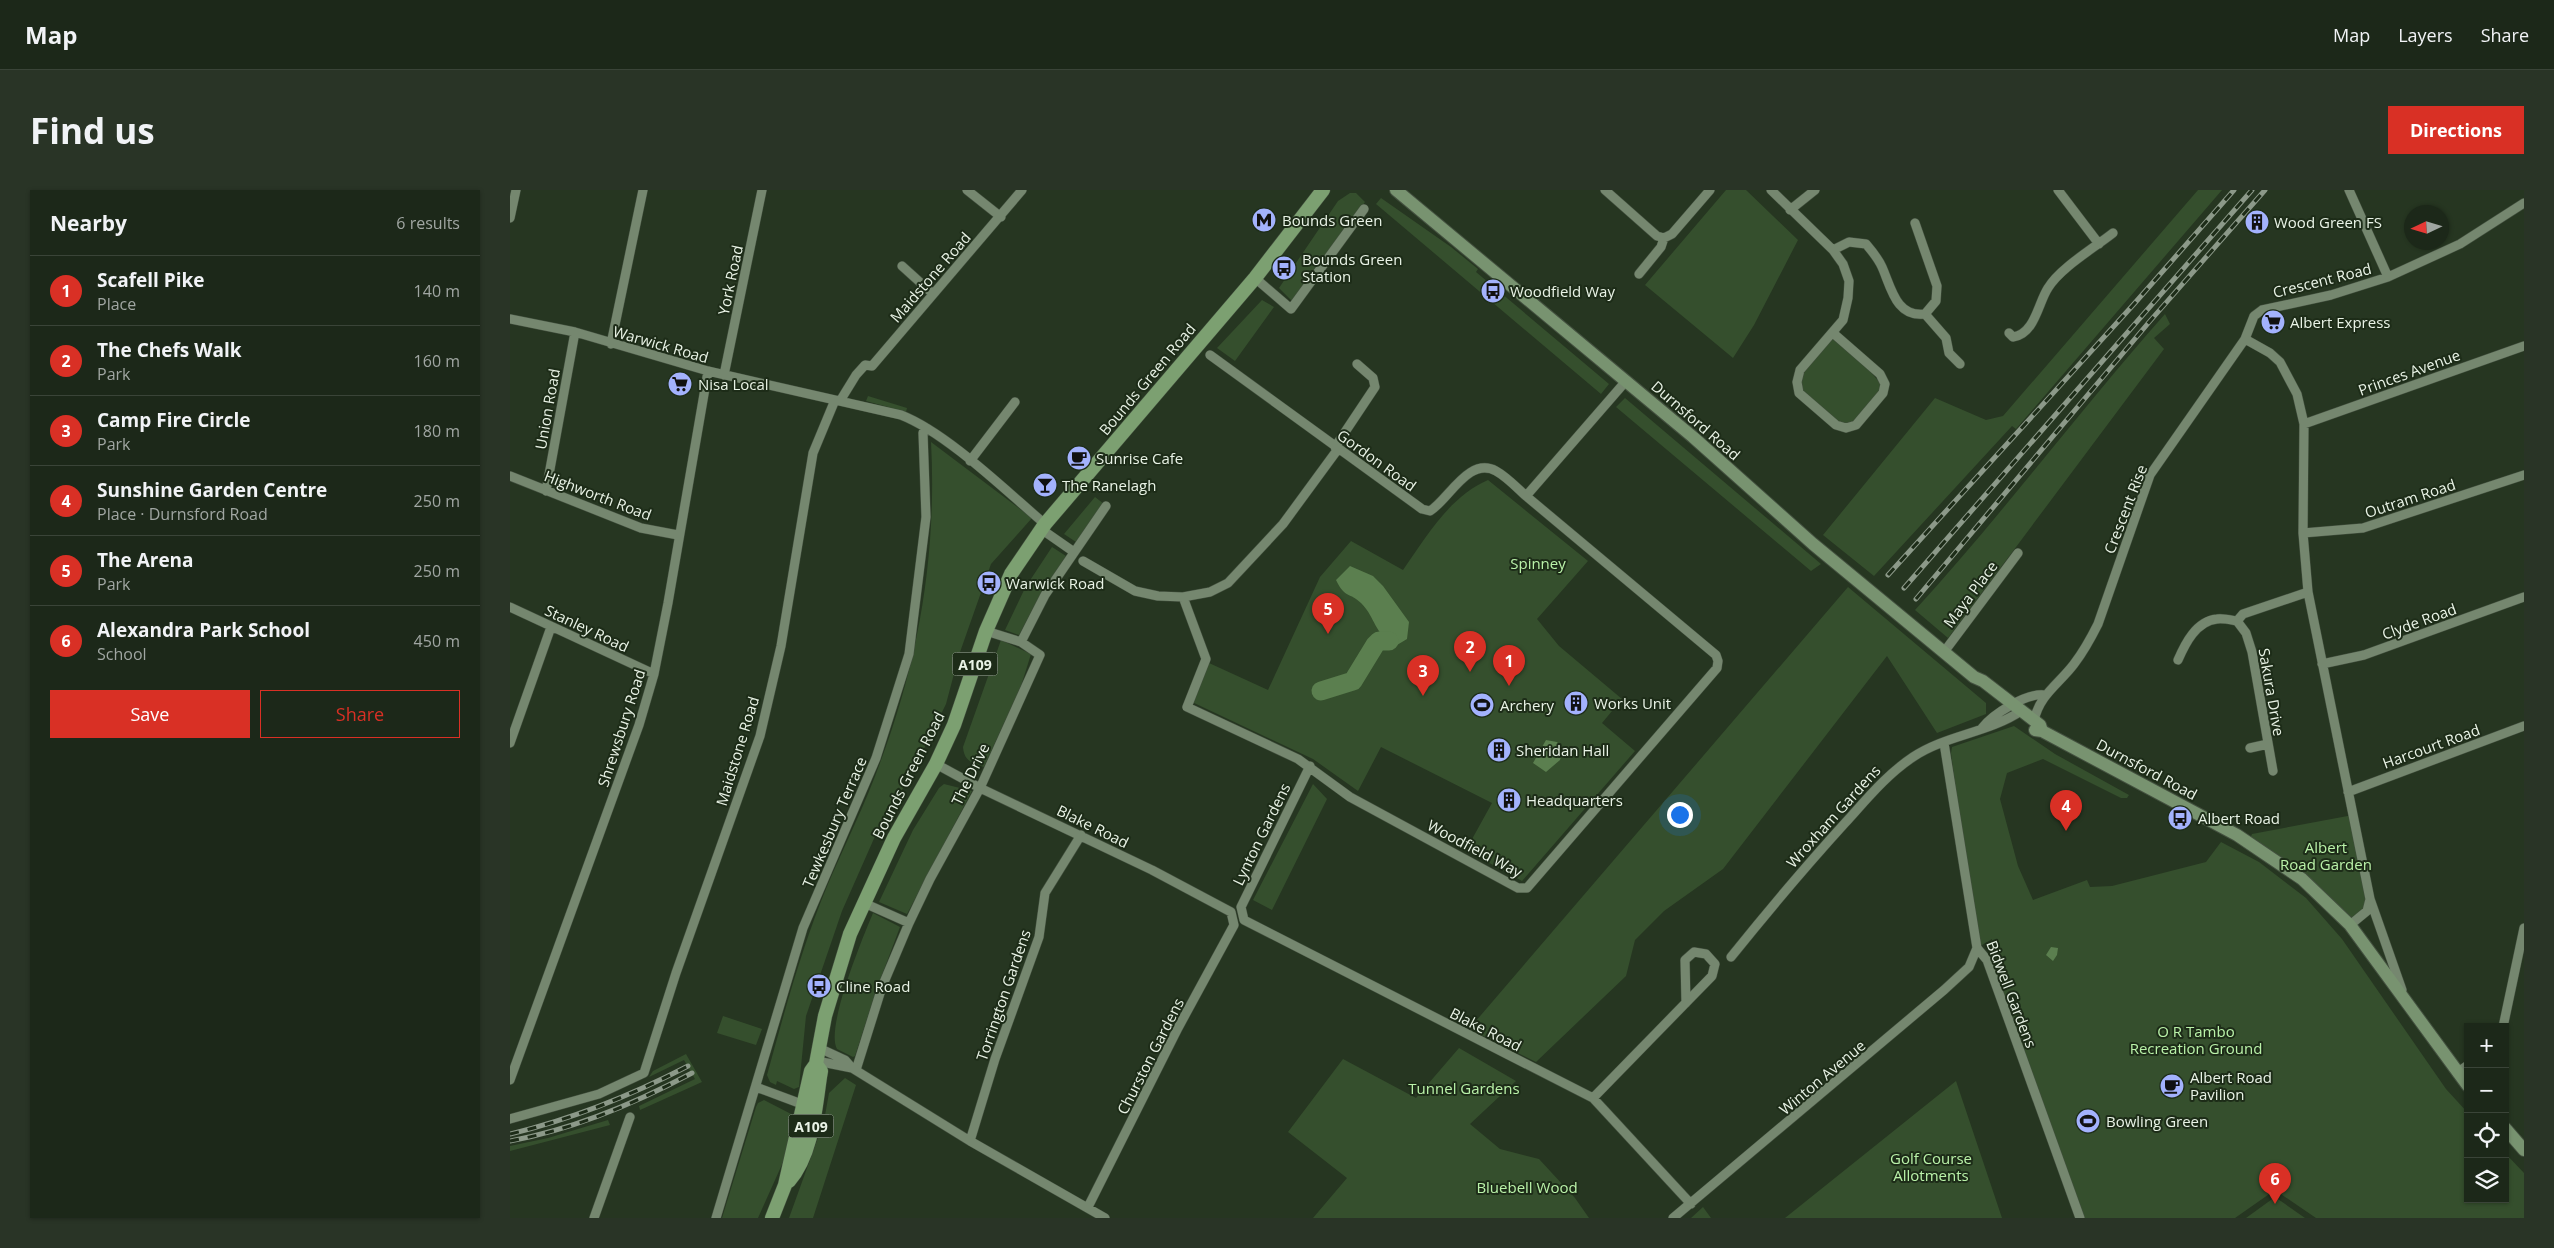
<!DOCTYPE html>
<html lang="en">
<head>
<meta charset="utf-8">
<style>
  body { margin:0; font-family:"Open Sans",sans-serif; background:#293426; color:#f1f3f6 }
  .controls { position:absolute; right:15px; bottom:15px; display:grid; overflow:hidden; border-radius:0px; box-shadow:0 1px 4px #0004 }
  .controls button { width:45px; height:45px; display:grid; place-items:center; padding:0; border:0; border-bottom:1px solid #3a4438; background:#1c2819; color:#f1f3f6; font:25px sans-serif }
  .compass { position:absolute; left:1894px; top:15px; width:45px; height:45px; border-radius:50%; background:#1c2819; box-shadow:0 1px 4px #0004; rotate:266deg }
  .you { position:absolute; left:1169px; top:624px; width:18px; height:18px; margin:-12px; border:4px solid #fff; border-radius:50%; background:#1a73e8; box-shadow:0 0 0 8px #1a73e833 }
  .badge { display:grid; place-items:center; width:32px; height:32px; border-radius:50%; background:#d93025; color:#fff; font-size:16px; font-weight:700 }
  .pin { position:absolute; translate:-50% -41px; filter:drop-shadow(0 1px 2px #0008) }
  .pin::after { content:''; position:absolute; top:26px; width:18px; height:15px; background:inherit; clip-path:polygon(0 0,100% 0,50% 100%) }
  .list { margin:0; padding:0; list-style:none }
  h2 { display:flex; justify-content:space-between; align-items:center; height:65px; margin:0; padding:0 20px; font-size:21px }
  h2 small { font-size:16px; font-weight:400; color:#a0a6a2 }
  .list li { display:grid; grid-template-columns:32px 1fr auto; gap:15px; align-items:center; box-sizing:border-box; height:70px; padding:0 20px; border-top:1px solid #3a4438 }
  .list b { display:block; font-size:19px; white-space:nowrap }
  .list p { margin:0; font-size:16px; white-space:nowrap; color:#a0a6a2 }
  .list em { font-size:16px; font-style:normal; color:#a0a6a2 }
  .actions { display:flex; gap:10px; padding:15px 20px }
  .actions a { flex:1; padding:11px 0; border:1px solid #d93025; border-radius:0px; text-align:center; font-size:18px; color:#d93025 }
  .actions .main { background:#d93025; color:#fff }
  .icon { flex:none; width:28px; height:28px; fill:none; stroke:currentColor; stroke-width:2; stroke-linecap:round; stroke-linejoin:round }
  .map { position:relative; flex:none; width:2014px; height:1028px; overflow:hidden; border-radius:0px }
  header { display:flex; align-items:center; gap:30px; box-sizing:border-box; height:70px; padding:0 25px; background:#1c2819; border-bottom:1px solid #3a4438 }
  header strong { font-size:24px }
  nav { display:flex; gap:28px; margin-inline-start:auto; font-size:18px }
  .intro { display:flex; align-items:center; justify-content:space-between; box-sizing:border-box; height:120px; padding:0 30px }
  h1 { margin:0; font-size:35px }
  .button { padding:12px 22px; border-radius:0px; background:#d93025; color:#fff; font-size:18px; font-weight:700 }
  main { display:flex; gap:30px; padding:0 30px }
  aside { flex:1; background:#1c2819; border-radius:0px; box-shadow:0 1px 4px #0004 }
  .map>svg:first-child { display:block }
  .green { fill:#354f2d }
  .water { fill:#5b7f4f }
  .lines { fill:none; stroke-linecap:round; stroke-linejoin:round }
  .river { stroke:#5b7f4f; stroke-width:19 }
  .minor-casing { stroke:#43503f; stroke-width:10 }
  .secondary-casing { stroke:#43503f; stroke-width:14 }
  .primary-casing { stroke:#43503f; stroke-width:15 }
  .minor { stroke:#75876f; stroke-width:9 }
  .secondary { stroke:#789370; stroke-width:12 }
  .primary { stroke:#7ca071; stroke-width:14 }
  .rail-casing { stroke:#8c9989; stroke-width:5 }
  .rail { stroke:#1d2c18; stroke-width:3; stroke-dasharray:9; stroke-linecap:butt }
  .labels { text-anchor:middle; dominant-baseline:central; stroke-width:4; stroke-linejoin:round; paint-order:stroke }
  .shield { fill:#1d2c18; stroke:#acb7a8; stroke-width:1 }
  .shield-label { font-size:14px; font-weight:bold; fill:#e9f3e6 }
  .poi-label { font-size:15px; fill:#e9f3e6; stroke:#1d2c18; text-anchor:start }
  .street-label { font-size:15px; fill:#e9f3e6; stroke:#1d2c18 }
  .park-label { font-size:15px; fill:#baf2a9; stroke:#1d2c18 }
</style>
</head>
<body>
<header>
<strong>Map</strong>
<nav><a>Map</a><a>Layers</a><a>Share</a></nav>
</header>
<div class="intro"><h1>Find us</h1><a class="button">Directions</a></div>
<main>
<aside>
<h2>Nearby<small>6 results</small></h2>
<ul class="list">
<li><span class="badge">1</span><div><b>Scafell Pike</b><p>Place</p></div><em>140 m</em></li>
<li><span class="badge">2</span><div><b>The Chefs Walk</b><p>Park</p></div><em>160 m</em></li>
<li><span class="badge">3</span><div><b>Camp Fire Circle</b><p>Park</p></div><em>180 m</em></li>
<li><span class="badge">4</span><div><b>Sunshine Garden Centre</b><p>Place · Durnsford Road</p></div><em>250 m</em></li>
<li><span class="badge">5</span><div><b>The Arena</b><p>Park</p></div><em>250 m</em></li>
<li><span class="badge">6</span><div><b>Alexandra Park School</b><p>School</p></div><em>450 m</em></li>
</ul>
<div class="actions"><a class="main">Save</a><a>Share</a></div>
</aside>
<div class="map">
<svg width="2014" height="1028" viewBox="0 0 2014 1028">
  <rect width="100%" height="100%" fill="#263621"/>
  <path class="green" d="M1216,0H1236L1288,50L1244,135L1223,168L1135,95Z
    M1688,0H1712L1506,239L1502,236L1364,386L1313,345L1425,208L1476,230L1493,226Z
    M840,3H846L855,12L783,112L769,98L828,11Z
    M871,8L941,57L968,79L966,82L1099,194L1091,204L866,14Z
    M752,110L764,117L725,171L707,158Z
    M1655,124L1660,134L1644,148L1654,159L1438,448L1405,420C1492,325 1569,221 1655,124Z
    M1322,148L1359,180L1371,194C1370,204 1351,228 1341,233C1337,235 1333,233 1329,232L1292,203C1289,177 1306,166 1322,148Z
    M358,206L397,218L396,222L356,211Z
    M1115,208L1311,374L1301,381L1106,217Z
    M421,252L522,328L481,374L449,465L436,514L402,583L366,644L332,721L296,826L289,897L284,899L267,891L266,895L260,892L257,885C275,820 292,756 318,694C335,654 355,615 370,573C409,470 427,362 421,252Z
    M978,290L1078,371L1027,429L1049,456L1112,509L1092,533L1125,561L1012,691L956,660L982,613L871,557L848,601L803,569L682,512L699,473L758,500L810,387L841,351L893,380C916,347 940,306 978,290Z
    M585,307L594,314L566,352L554,344Z
    M542,357L556,366L529,407L509,445L495,440L515,398Z
    M1338,397L1476,513V524L1427,543L1377,466L1213,679L1154,721L1125,750L1116,786L1026,872L959,839Z
    M491,450L521,464L511,496L474,577C462,573 454,571 453,557Z
    M1504,536L1545,564L1619,605L1617,608H1611L1533,569L1497,583L1490,609L1508,676L1523,710L1577,690L1580,697L1602,696L1696,672L1711,652L1749,672L1796,708L1832,749L1936,899L1958,923V1009H1995V963L2014,983V1028H1806L1765,1000L1725,1028H1570L1477,770L1482,749L1467,758L1441,563L1442,557Z
    M434,594L462,601L397,724L369,712L403,640L429,598Z
    M803,594L817,609L762,720L743,710Z
    M1843,625L1860,709L1857,721L1840,735L1738,653L1742,644Z
    M363,723L390,737L366,801L345,866L343,867L327,859C315,838 353,747 363,723Z
    M213,826L252,839L246,855L207,843Z
    M949,858L1006,891L960,934L990,959L1029,969L1065,1008L1079,1028H803L837,988L778,942L833,869L906,908Z
    M176,864L192,892L130,920L129,916L185,889L174,870L139,887L143,881Z
    M335,888L346,895L303,1028H279L314,931L319,903Z
    M1446,891L1492,1028H1275Z
    M254,910L283,925L274,970L248,1028H212L246,917L248,913Z
    M98,930L100,935L0,961V956L38,948Z
    M1765,1007L1795,1028H1736Z
    M1193,1017L1201,1028H1181Z"/>
  <path class="water" d="M840,376L863,386L873,396L899,432L897,449L887,455C862,443 867,429 851,413C840,402 835,409 826,390Z
    M1036,550L1047,552L1053,559L1050,570L1036,582L1023,573Z
    M1541,757L1548,758L1547,765L1543,771L1536,765Z"/>
  <g class="lines">
    <path class="river" d="M811,501L843,491L865,455L869,451H879"/>
    <defs>
      <path id="minor" d="M457,0L491,27
        M1095,0L1147,46L1154,48L1162,44L1200,0
        M1261,0L1323,60L1333,74L1339,91L1338,108L1333,130L1290,180L1287,192L1289,203L1326,235L1336,238L1346,235L1373,203L1375,194L1370,184L1323,143
        M1548,0L1589,54
        M1839,0L1878,87
        M1280,20L1305,0
        M0,28L6,0
        M1323,60L1339,52L1356,54C1362,61 1368,68 1372,77C1381,97 1386,128 1415,124L1426,111L1427,96L1405,33
        M392,76L423,104
        M1129,84L1151,57L1154,48
        M745,88L781,119L854,19
        M1415,124L1436,148L1439,163L1450,174
        M0,129L65,142L198,181L391,225C437,243 496,301 535,334
        M1499,143L1503,147C1525,144 1528,113 1538,98C1550,78 1584,58 1603,43
        M1735,149L1760,163L1770,172L1787,204L1794,234L1793,343L1798,402L1860,709L1857,721L1840,735
        M101,154L133,0
        M700,165L912,319L920,321C939,309 959,266 986,281C997,287 1007,298 1016,306
        M214,185L252,0
        M330,211L346,185L355,175L362,176L512,0
        M1794,234L2014,156
        M825,257L865,197L863,188L847,174
        M460,271L505,212
        M0,286L131,338L168,345
        M36,301L65,142
        M531,339L564,362
        M1793,343L1853,338L2014,285
        M573,371L625,401L648,406L673,407L700,402L718,393L773,334L828,259
        M673,407L696,469L677,517L788,569L840,607L1008,698H1017L1207,478L1208,471L1206,465L1016,306L1116,191
        M0,417L144,484
        M1727,431L1736,443L1742,462L1763,581
        M1727,431L1733,424L1798,402
        M511,452L535,405L596,316
        M1434,462L1508,363
        M1668,470C1675,454 1686,431 1707,429C1713,428 1721,430 1727,431
        M1812,474L1854,465L2014,407
        M1524,531C1529,505 1549,494 1564,474C1574,461 1581,448 1588,434L1640,285L1735,149L1744,126L1752,120L1821,105L1878,87L1950,54L2014,13
        M1472,538C1483,524 1516,503 1534,505
        M0,553L41,437
        M1434,553L1467,758L1477,770L1570,1028
        M1740,558L1758,554
        M426,574L470,598L642,680L721,722L724,735L668,838L578,1017
        M800,576L731,717L734,730L1083,908L1181,1014
        M1838,602L2014,536
        M1860,709L1892,800
        M354,713L399,733
        M1221,767C1258,721 1295,677 1335,633C1356,610 1376,585 1403,567C1436,545 1478,543 1511,521
        M1993,837L2014,738
        M309,858L335,870L342,878L460,951L595,1028
        M307,871L342,878
        M346,880L372,797L399,733L420,689L470,598L530,465L511,452L476,441
        M1947,883L1958,875
        M0,890L129,535L144,484L158,413L198,181
        M246,897L297,916
        M1083,908L1202,786L1205,774L1196,764L1184,762L1175,770L1176,813
        M0,929L89,904L134,883L166,783L250,546L271,456L303,263L325,210
        M460,951L485,869L529,747L535,703L571,645
        M84,1028L120,927
        M206,1028L293,738L366,568L399,464L416,327L413,243L415,237
        M1163,1028L1434,800L1459,777L1467,758"/>
      <path id="secondary" d="M886,0L1183,247L1303,354L1464,487L1473,491L1530,535L1532,541
        M1525,540L1532,541L1727,645L1792,689L1840,735L1958,896
        M1995,938L2014,960"/>
      <path id="primary" d="M279,991C302,964 305,921 310,887L311,881L306,874
        M262,1028L275,995L301,881L306,874L315,826L340,744L384,648L426,574L444,535L476,441L501,384L535,334L745,88L813,0"/>
    </defs>
    <use href="#minor" class="minor-casing"/>
    <use href="#secondary" class="secondary-casing"/>
    <use href="#primary" class="primary-casing"/>
    <use href="#minor" class="minor"/>
    <use href="#secondary" class="secondary"/>
    <use href="#primary" class="primary"/>
    <defs>
      <path id="rail" d="M1378,385L1624,114L1724,0
        M1394,398L1742,0
        M1406,409L1640,131L1755,0
        M0,944C63,929 120,906 178,876
        M0,951C65,939 124,914 182,883"/>
    </defs>
    <use href="#rail" class="rail-casing"/>
    <use href="#rail" class="rail"/>
  </g>
  <defs>
    <symbol id="metro-disc" viewBox="-11 -11 22 22"><circle r="9.5" fill="#a3b2fd" stroke="#1d2c18"/><path d="M-5.5 5V-5H-3L0 0L3-5H5.5V5H3V-.5L0 4L-3-.5V5Z" fill="#111"/></symbol>
    <symbol id="building-disc" viewBox="-11 -11 22 22"><circle r="9.5" fill="#a3b2fd" stroke="#1d2c18"/><path d="M-4-6H4V6H1V3H-1V6H-4ZM-2.5-4.3h1.7v1.8h-1.7ZM.8-4.3h1.7v1.8H.8ZM-2.5-1h1.7V.8h-1.7ZM.8-1h1.7V.8H.8Z" fill="#111"/></symbol>
    <symbol id="bus-disc" viewBox="-11 -11 22 22"><circle r="9.5" fill="#a3b2fd" stroke="#1d2c18"/><path d="M-5-6H5V4H4V6H2V4H-2V6H-4V4H-5ZM-3.5-4V0h7V-4ZM-3.5 1.2v1.5H-2V1.2ZM2 1.2v1.5H3.5V1.2Z" fill="#111"/></symbol>
    <symbol id="supermarket-disc" viewBox="-11 -11 22 22"><circle r="9.5" fill="#a3b2fd" stroke="#1d2c18"/><path d="M-6-5.5h2.5l.6 2H6L4.5 2H-2.5L-4.4-4H-6ZM-1.5 3.2a1.3 1.3 0 1 0 .1 0ZM3 3.2a1.3 1.3 0 1 0 .1 0Z" fill="#111"/></symbol>
    <symbol id="cafe-disc" viewBox="-11 -11 22 22"><circle r="9.5" fill="#a3b2fd" stroke="#1d2c18"/><path d="M-5.5-4.5H6V0H3Q3 3.5 0 3.5H-2.5Q-5.5 3.5-5.5 0ZM3-3.2v2h1.7v-2ZM-6 4.5H4V6H-6Z" fill="#111"/></symbol>
    <symbol id="bar-disc" viewBox="-11 -11 22 22"><circle r="9.5" fill="#a3b2fd" stroke="#1d2c18"/><path d="M-6-5H6L.8 .8V4.5H3.5V6h-7V4.5H-.8V.8Z" fill="#111"/></symbol>
    <symbol id="stadium-disc" viewBox="-11 -11 22 22"><circle r="9.5" fill="#a3b2fd" stroke="#1d2c18"/><path d="M0-5a6.5 5 0 1 0 0 10a6.5 5 0 1 0 0-10ZM-3.5-1.8h7v3.6h-7Z" fill="#111"/></symbol>
  </defs>
  <g fill-rule="evenodd">
    <use href="#metro-disc" x="740" y="16" width="28" height="28"/>
    <use href="#building-disc" x="1733" y="18" width="28" height="28"/>
    <use href="#bus-disc" x="760" y="64" width="28" height="28"/>
    <use href="#bus-disc" x="969" y="87" width="28" height="28"/>
    <use href="#supermarket-disc" x="1749" y="118" width="28" height="28"/>
    <use href="#supermarket-disc" x="156" y="180" width="28" height="28"/>
    <use href="#cafe-disc" x="555" y="254" width="28" height="28"/>
    <use href="#bar-disc" x="521" y="281" width="28" height="28"/>
    <use href="#bus-disc" x="465" y="379" width="28" height="28"/>
    <use href="#building-disc" x="1052" y="499" width="28" height="28"/>
    <use href="#stadium-disc" x="958" y="501" width="28" height="28"/>
    <use href="#building-disc" x="975" y="546" width="28" height="28"/>
    <use href="#building-disc" x="985" y="596" width="28" height="28"/>
    <use href="#bus-disc" x="1656" y="614" width="28" height="28"/>
    <use href="#bus-disc" x="295" y="782" width="28" height="28"/>
    <use href="#cafe-disc" x="1648" y="882" width="28" height="28"/>
    <use href="#stadium-disc" x="1564" y="917" width="28" height="28"/>
  </g>
  <g class="labels">
    <g class="shield">
      <rect x="442.5" y="462.5" width="45" height="23" rx="4"/>
      <rect x="278.5" y="924.5" width="45" height="23" rx="4"/>
    </g>
    <g class="shield-label">
      <text x="465" y="474">A109</text>
      <text x="301" y="936">A109</text>
    </g>
    <g class="poi-label">
      <text x="772" y="30">Bounds Green</text>
      <text x="1764" y="32">Wood Green FS</text>
      <text x="792" y="69">Bounds Green<tspan x="792" dy="17">Station</tspan></text>
      <text x="1000" y="101">Woodfield Way</text>
      <text x="1780" y="132">Albert Express</text>
      <text x="188" y="194">Nisa Local</text>
      <text x="586" y="268">Sunrise Cafe</text>
      <text x="552" y="295">The Ranelagh</text>
      <text x="496" y="393">Warwick Road</text>
      <text x="1084" y="513">Works Unit</text>
      <text x="990" y="515">Archery</text>
      <text x="1006" y="560">Sheridan Hall</text>
      <text x="1016" y="610">Headquarters</text>
      <text x="1688" y="628">Albert Road</text>
      <text x="326" y="796">Cline Road</text>
      <text x="1680" y="887">Albert Road<tspan x="1680" dy="17">Pavilion</tspan></text>
      <text x="1596" y="931">Bowling Green</text>
    </g>
    <g class="street-label">
      <text transform="translate(420 87) rotate(-49)">Maidstone Road</text>
      <text transform="translate(220 90) rotate(-78)">York Road</text>
      <text transform="translate(1812 90) rotate(-14)">Crescent Road</text>
      <text transform="translate(151 154) rotate(16)">Warwick Road</text>
      <text transform="translate(1899 182) rotate(-20)">Princes Avenue</text>
      <text transform="translate(637 189) rotate(-50)">Bounds Green Road</text>
      <text transform="translate(37 219) rotate(-80)">Union Road</text>
      <text transform="translate(1186 230) rotate(41)">Durnsford Road</text>
      <text transform="translate(867 270) rotate(36)">Gordon Road</text>
      <text transform="translate(88 305) rotate(21)">Highworth Road</text>
      <text transform="translate(1900 308) rotate(-18)">Outram Road</text>
      <text transform="translate(1615 319) rotate(-69)">Crescent Rise</text>
      <text transform="translate(1460 404) rotate(-53)">Maya Place</text>
      <text transform="translate(1909 431) rotate(-20)">Clyde Road</text>
      <text transform="translate(77 438) rotate(25)">Stanley Road</text>
      <text transform="translate(1762 502) rotate(80)">Sakura Drive</text>
      <text transform="translate(111 538) rotate(-72)">Shrewsbury Road</text>
      <text transform="translate(1921 556) rotate(-20)">Harcourt Road</text>
      <text transform="translate(227 561) rotate(-73)">Maidstone Road</text>
      <text transform="translate(1637 579) rotate(28)">Durnsford Road</text>
      <text transform="translate(460 584) rotate(-64)">The Drive</text>
      <text transform="translate(398 585) rotate(-63)">Bounds Green Road</text>
      <text transform="translate(1323 626) rotate(-48)">Wroxham Gardens</text>
      <text transform="translate(324 632) rotate(-67)">Tewkesbury Terrace</text>
      <text transform="translate(583 636) rotate(26)">Blake Road</text>
      <text transform="translate(751 644) rotate(-64)">Lynton Gardens</text>
      <text transform="translate(965 658) rotate(28)">Woodfield Way</text>
      <text transform="translate(1502 804) rotate(69)">Bidwell Gardens</text>
      <text transform="translate(493 805) rotate(-71)">Torrington Gardens</text>
      <text transform="translate(976 839) rotate(27)">Blake Road</text>
      <text transform="translate(640 866) rotate(-63)">Churston Gardens</text>
      <text transform="translate(1312 887) rotate(-40)">Winton Avenue</text>
    </g>
    <g class="park-label">
      <text x="1028" y="373">Spinney</text>
      <text x="1816" y="657">Albert<tspan x="1816" dy="17">Road Garden</tspan></text>
      <text x="1686" y="841">O R Tambo<tspan x="1686" dy="17">Recreation Ground</tspan></text>
      <text x="954" y="898">Tunnel Gardens</text>
      <text x="1421" y="968">Golf Course<tspan x="1421" dy="17">Allotments</tspan></text>
      <text x="1017" y="997">Bluebell Wood</text>
    </g>
  </g>
</svg>
<div class="controls">
<button>+</button>
<button>−</button>
<button><svg class="icon" aria-label="locate" viewBox="0 0 24 24"><circle cx="12" cy="12" r="6"/><path d="M12 2v4M12 18v4M2 12h4M18 12h4"/></svg></button>
<button><svg class="icon" aria-label="layers" viewBox="0 0 24 24"><path d="M12 4l9 5-9 5-9-5zM3 14l9 5 9-5"/></svg></button>
</div>
<svg class="compass" viewBox="-18 -18 36 36"><path d="M0-13l5 13h-10z" fill="#e53935"/><path d="M0 13l5-13h-10z" fill="#a0a6a2"/></svg>
<div class="you"></div>
<div class="pin badge" style="left:999px;top:496px">1</div>
<div class="pin badge" style="left:960px;top:482px">2</div>
<div class="pin badge" style="left:913px;top:506px">3</div>
<div class="pin badge" style="left:1556px;top:641px">4</div>
<div class="pin badge" style="left:818px;top:444px">5</div>
<div class="pin badge" style="left:1765px;top:1014px">6</div>
</div>
</main>
</body>
</html>
